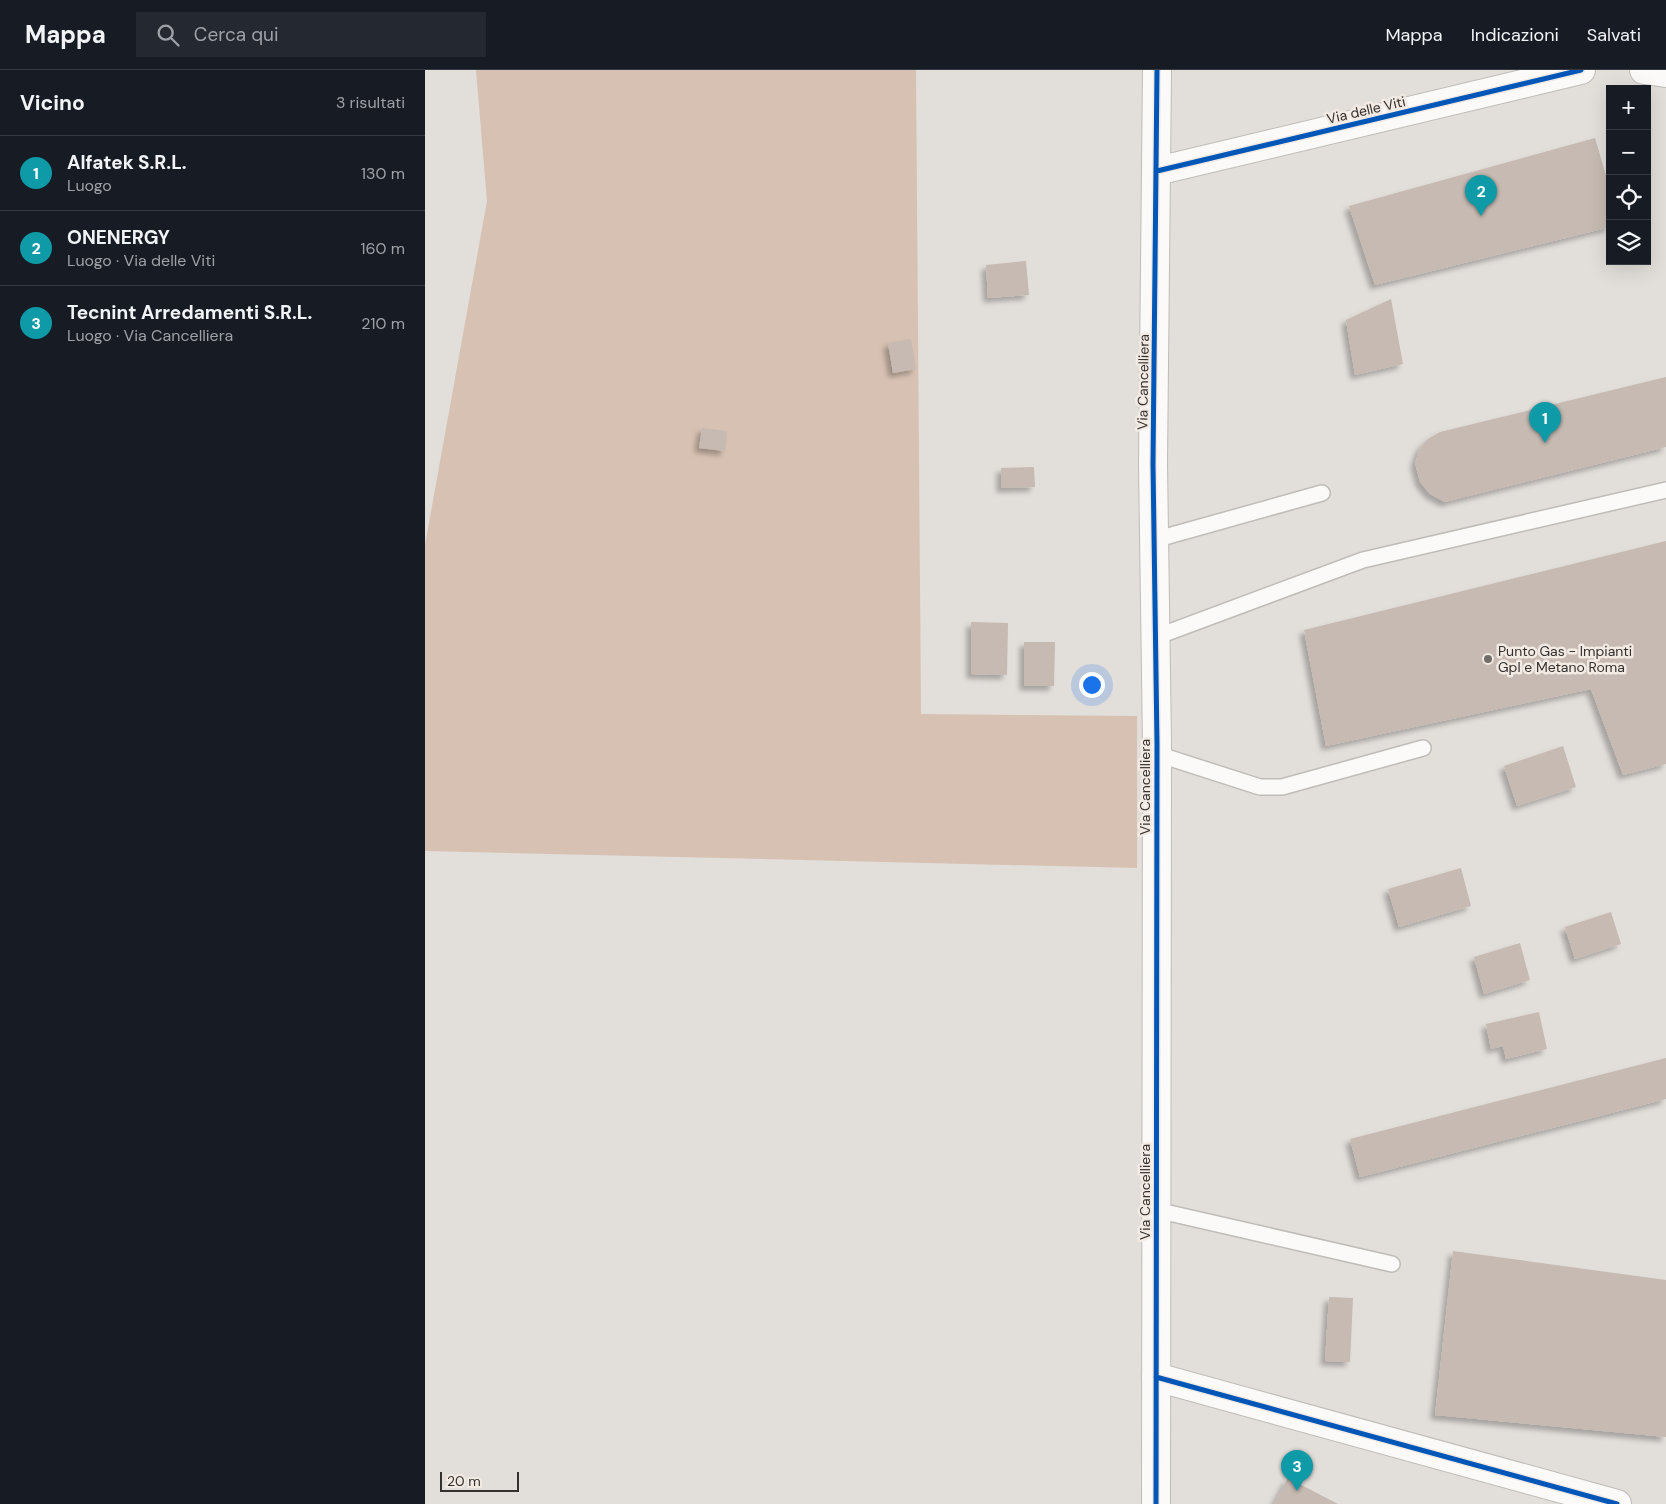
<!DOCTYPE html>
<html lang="it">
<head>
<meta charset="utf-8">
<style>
  body { margin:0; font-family:"DM Sans",sans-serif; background:#242831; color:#f1f3f6 }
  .controls { position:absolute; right:15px; top:15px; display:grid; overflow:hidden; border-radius:0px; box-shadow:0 5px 20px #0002 }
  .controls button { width:45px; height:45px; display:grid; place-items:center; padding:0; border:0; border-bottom:1px solid #363941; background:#171b24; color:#f1f3f6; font:25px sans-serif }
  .scale { position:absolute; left:15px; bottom:12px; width:79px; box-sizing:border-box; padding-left:5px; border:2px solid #33302e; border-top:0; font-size:14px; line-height:18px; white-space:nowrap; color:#33302e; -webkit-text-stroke:4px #f3eae4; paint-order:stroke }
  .you { position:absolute; left:666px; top:614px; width:18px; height:18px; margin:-12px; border:4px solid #fff; border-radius:50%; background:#1a73e8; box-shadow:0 0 0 8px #1a73e833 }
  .badge { display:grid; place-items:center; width:32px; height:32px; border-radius:50%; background:#db2777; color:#fff; font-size:16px; font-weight:700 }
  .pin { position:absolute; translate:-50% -41px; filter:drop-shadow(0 1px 2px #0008) }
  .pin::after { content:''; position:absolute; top:26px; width:18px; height:15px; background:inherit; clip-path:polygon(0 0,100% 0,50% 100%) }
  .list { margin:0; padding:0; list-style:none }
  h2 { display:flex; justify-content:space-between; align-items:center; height:65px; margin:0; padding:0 20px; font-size:21px }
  h2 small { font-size:16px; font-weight:400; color:#9ea1a6 }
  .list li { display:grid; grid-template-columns:32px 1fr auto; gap:15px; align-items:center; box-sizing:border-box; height:75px; padding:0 20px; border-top:1px solid #363941 }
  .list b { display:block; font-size:19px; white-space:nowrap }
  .list p { margin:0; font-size:16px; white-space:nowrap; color:#9ea1a6 }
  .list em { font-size:16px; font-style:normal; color:#9ea1a6 }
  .icon { flex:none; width:28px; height:28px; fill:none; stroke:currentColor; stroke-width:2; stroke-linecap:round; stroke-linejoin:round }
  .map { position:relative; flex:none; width:1241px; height:1434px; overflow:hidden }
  header { display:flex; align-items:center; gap:30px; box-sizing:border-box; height:70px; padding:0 25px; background:#171b24; border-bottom:1px solid #363941 }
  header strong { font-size:24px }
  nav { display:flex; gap:28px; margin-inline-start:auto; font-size:18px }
  .search { width:350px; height:45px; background:#242831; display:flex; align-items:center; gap:12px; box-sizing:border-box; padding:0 18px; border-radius:0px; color:#9ea1a6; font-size:19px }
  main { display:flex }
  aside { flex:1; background:#171b24 }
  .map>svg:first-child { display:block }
  .green { fill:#d7c1b2 }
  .building { fill:#c6bab2; filter:url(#shadow) }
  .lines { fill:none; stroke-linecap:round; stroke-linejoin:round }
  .service-casing { stroke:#bfbcb9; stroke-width:18 }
  .minor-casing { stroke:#bfbcb9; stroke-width:30 }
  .tertiary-casing { stroke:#bfbcb9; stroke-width:30 }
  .service { stroke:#fbfaf9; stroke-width:15 }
  .minor { stroke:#fbfaf9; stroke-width:28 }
  .tertiary { stroke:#fbfaf9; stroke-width:28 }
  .cycleway-casing { stroke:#f3eae4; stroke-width:8 }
  .cycleway { stroke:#0057b8; stroke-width:5 }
  .poi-dot { fill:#706d6a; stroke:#f3eae4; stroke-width:2 }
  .labels { text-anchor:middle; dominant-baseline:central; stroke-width:5; stroke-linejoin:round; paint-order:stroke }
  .street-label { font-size:14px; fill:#33302e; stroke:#f3eae4 }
  .poi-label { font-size:14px; fill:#33302e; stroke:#f3eae4; text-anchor:start }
</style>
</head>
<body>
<header>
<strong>Mappa</strong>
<div class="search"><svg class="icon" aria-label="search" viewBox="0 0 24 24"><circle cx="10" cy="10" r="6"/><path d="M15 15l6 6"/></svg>Cerca qui</div>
<nav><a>Mappa</a><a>Indicazioni</a><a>Salvati</a></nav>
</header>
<main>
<aside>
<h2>Vicino<small>3 risultati</small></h2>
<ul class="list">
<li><span class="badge" style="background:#0f9aa8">1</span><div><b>Alfatek S.R.L.</b><p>Luogo</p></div><em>130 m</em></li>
<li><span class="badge" style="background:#0f9aa8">2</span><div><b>ONENERGY</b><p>Luogo · Via delle Viti</p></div><em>160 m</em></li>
<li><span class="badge" style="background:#0f9aa8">3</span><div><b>Tecnint Arredamenti S.R.L.</b><p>Luogo · Via Cancelliera</p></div><em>210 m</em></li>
</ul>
</aside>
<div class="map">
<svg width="1241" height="1434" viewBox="0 0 1241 1434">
  <defs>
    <filter id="shadow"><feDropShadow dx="-4.5" dy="4.5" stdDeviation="2.5" flood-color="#0004"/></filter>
  </defs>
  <rect width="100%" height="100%" fill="#e2deda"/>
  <path class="green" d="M51,0H491L496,644L712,646V798L0,781V475L62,131Z"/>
  <path class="building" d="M1170,68L1185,119V157L950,215L924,136Z
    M601,191L604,225L563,228L561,195Z
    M966,229L978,294L930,305L921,250Z
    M486,269L491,299L468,303L463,273Z
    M1241,307V377L1020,432L1005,424L995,412L990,393L995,378L1003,369L1015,362Z
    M277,358L302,361L300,381L274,378Z
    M609,397L610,417L576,418V398Z
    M1241,471V694L1198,705L1166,619L901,676L879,560Z
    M546,552L583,553L582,605L546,604Z
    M599,572H630L629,616H599Z
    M1138,676L1151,717L1092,736L1079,696Z
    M1036,798L1046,836L974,857L963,819Z
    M1186,842L1196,874L1150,889L1140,857Z
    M1095,873L1105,910L1059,924L1049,887Z
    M1114,942L1122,979L1081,989L1078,976L1066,979L1061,954Z
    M1241,988V1029L935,1107L925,1069Z
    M1028,1181L1241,1210V1367L1010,1345Z
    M904,1227L928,1228L925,1292L900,1291Z
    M863,1408L913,1434H849Z"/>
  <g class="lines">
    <defs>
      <path id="service" d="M729,470L897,423
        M731,567L938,490L1241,420
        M732,684L835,717H857L998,678
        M731,1140L967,1194"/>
      <path id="minor" d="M1219,0L1241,3
        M732,101L1156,0
        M731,1307L1192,1434"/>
      <path id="tertiary" d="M731,1434L732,673L728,394L732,0"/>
    </defs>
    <use href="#service" class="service-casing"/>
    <use href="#minor" class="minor-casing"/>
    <use href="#tertiary" class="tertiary-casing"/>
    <use href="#service" class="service"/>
    <use href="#minor" class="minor"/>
    <use href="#tertiary" class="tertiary"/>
    <defs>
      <path id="cycleway" d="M732,101L1156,0
        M731,1307L1192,1434
        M731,1434L732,673L728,394L732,0"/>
    </defs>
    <use href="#cycleway" class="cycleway-casing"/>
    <use href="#cycleway" class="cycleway"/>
  </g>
  <circle class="poi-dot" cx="1063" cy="589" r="5"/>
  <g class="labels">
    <g class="street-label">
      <text transform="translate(941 40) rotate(-13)">Via delle Viti</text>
      <text transform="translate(718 312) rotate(-89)">Via Cancelliera</text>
      <text transform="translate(720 717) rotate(-90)">Via Cancelliera</text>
      <text transform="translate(720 1122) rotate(-90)">Via Cancelliera</text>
    </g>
    <g class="poi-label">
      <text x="1073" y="581">Punto Gas - Impianti<tspan x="1073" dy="16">Gpl e Metano Roma</tspan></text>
    </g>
  </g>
</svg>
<div class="controls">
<button>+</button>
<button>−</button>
<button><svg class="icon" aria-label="locate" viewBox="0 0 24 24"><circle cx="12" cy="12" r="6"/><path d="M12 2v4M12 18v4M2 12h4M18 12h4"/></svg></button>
<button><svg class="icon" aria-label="layers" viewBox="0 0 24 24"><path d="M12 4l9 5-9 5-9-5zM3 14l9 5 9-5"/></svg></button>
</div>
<div class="scale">20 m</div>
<div class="you"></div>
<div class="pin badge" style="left:1120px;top:373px;background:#0f9aa8">1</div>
<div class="pin badge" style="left:1056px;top:146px;background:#0f9aa8">2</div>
<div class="pin badge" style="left:872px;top:1421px;background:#0f9aa8">3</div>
</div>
</main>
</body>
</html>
